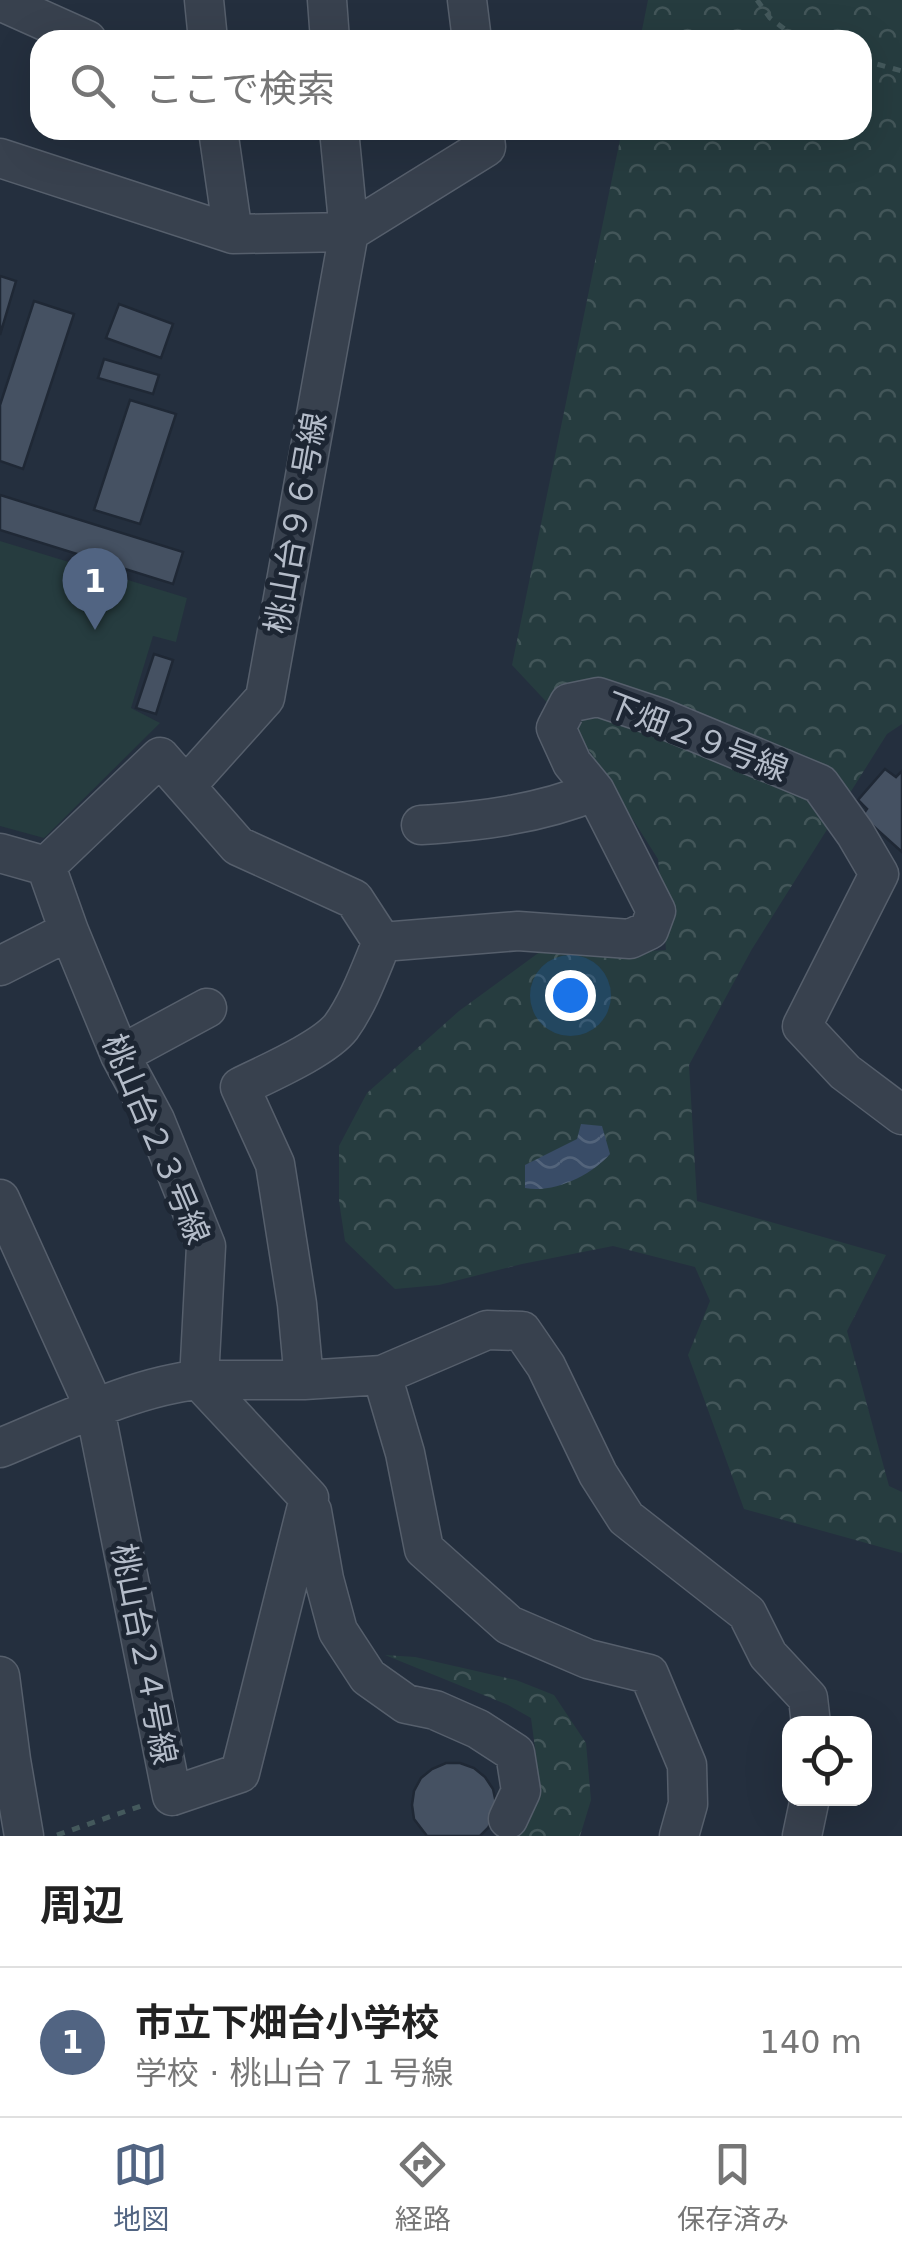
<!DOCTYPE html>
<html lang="ja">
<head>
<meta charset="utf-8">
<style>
  body { margin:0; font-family:"DejaVu Sans","Noto Sans JP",sans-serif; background:#f2f2f2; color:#222 }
  .controls { position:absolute; right:30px; bottom:30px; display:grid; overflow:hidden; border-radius:20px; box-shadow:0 10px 40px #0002 }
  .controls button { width:90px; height:90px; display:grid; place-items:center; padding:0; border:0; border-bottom:2px solid #e0e0e0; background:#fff; color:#222; font:50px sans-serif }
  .you { position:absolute; left:570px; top:995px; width:35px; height:35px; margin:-25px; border:8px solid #fff; border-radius:50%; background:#1a73e8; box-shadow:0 0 0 15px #1a73e833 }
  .badge { display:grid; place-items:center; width:65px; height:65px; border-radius:50%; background:#516482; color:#fff; font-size:32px; font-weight:700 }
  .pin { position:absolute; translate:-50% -82px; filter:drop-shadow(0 2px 5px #0008) }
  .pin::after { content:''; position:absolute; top:52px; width:35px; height:30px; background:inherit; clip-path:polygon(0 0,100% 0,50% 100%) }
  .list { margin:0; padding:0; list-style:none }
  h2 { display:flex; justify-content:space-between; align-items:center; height:130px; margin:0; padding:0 40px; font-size:42px }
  h2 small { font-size:32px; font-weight:400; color:#767676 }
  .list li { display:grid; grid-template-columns:65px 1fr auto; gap:30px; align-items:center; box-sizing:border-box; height:150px; padding:0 40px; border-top:2px solid #e0e0e0 }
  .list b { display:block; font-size:38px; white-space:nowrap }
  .list p { margin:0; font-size:32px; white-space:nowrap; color:#767676 }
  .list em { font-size:32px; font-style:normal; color:#767676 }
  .icon { flex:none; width:55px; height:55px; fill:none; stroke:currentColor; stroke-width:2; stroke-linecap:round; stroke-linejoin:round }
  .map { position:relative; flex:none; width:902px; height:1836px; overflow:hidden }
  .search { position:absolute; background:#fff; box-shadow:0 10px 40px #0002; left:30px; right:30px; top:30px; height:110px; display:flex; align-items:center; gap:25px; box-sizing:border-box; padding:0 35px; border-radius:30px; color:#767676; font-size:38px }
  .sheet { height:280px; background:#fff }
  nav { display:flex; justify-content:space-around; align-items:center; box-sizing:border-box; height:140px; border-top:2px solid #e0e0e0; background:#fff; font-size:28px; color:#767676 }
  nav a { display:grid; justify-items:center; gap:5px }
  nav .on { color:#516482 }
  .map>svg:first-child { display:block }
  .forest { fill:url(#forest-crowns) }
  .park { fill:#263c3f }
  .water { fill:url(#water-waves) }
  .building { fill:#455162; stroke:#1f2835; stroke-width:2.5 }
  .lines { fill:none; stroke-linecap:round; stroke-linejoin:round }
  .minor-casing { stroke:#565f6c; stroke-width:41 }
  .path { stroke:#44595c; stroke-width:5; stroke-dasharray:8 8; stroke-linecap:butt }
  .minor { stroke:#38414e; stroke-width:38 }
  .labels { text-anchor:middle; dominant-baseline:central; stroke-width:10; stroke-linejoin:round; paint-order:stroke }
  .street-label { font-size:32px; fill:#b4bcc9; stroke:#1d2633 }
</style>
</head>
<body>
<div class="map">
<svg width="902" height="1836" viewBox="0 0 902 1836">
  <defs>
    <pattern id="forest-crowns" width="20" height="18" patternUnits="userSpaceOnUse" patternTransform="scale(2.5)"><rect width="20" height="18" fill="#263c3f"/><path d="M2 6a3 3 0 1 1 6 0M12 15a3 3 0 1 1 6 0" fill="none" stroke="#435659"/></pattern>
    <pattern id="water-waves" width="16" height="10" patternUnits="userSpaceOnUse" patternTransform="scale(2.5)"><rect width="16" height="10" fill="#394c67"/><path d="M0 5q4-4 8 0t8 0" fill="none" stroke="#53647b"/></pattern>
  </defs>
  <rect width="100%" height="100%" fill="#242f3e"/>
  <path class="forest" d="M648,0H902V724L887,734L752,949L689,1065L697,1201L886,1255L847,1331L889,1486L902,1492V1553L744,1509L688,1355L710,1301L695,1267L613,1246L522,1264L439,1285L395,1289L345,1241L339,1201V1146L367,1093L459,1011L541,951L589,954L666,950L658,859L583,741L512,665L622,130H862V40H640Z
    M385,1655L415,1657L516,1680L554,1695L586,1743L591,1800L580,1836H513L522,1822L537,1763L531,1718L508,1705Z"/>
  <path class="park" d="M0,541L187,598L176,642L153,636L131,708L160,723L44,838L0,826Z"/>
  <path class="water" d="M581,1124L602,1126L610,1154C592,1175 553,1194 525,1188V1165L577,1139Z"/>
  <path class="building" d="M0,276L16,281L0,335Z
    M34,301L74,314L23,469L0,461V405Z
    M119,304L173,324L161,358L106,338Z
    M104,359L159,375L153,394L98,378Z
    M130,400L176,414L140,524L94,510Z
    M0,495L183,552L173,584L0,530Z
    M154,654L173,660L156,714L136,708Z
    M885,769L896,777L902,771V852L862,816L867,809L858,800Z
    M446,1763H460L474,1768L485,1777L493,1789L496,1803L494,1816L488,1828L480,1836H427L414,1819L412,1805L414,1791L421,1778L432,1769Z"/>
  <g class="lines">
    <defs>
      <path id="minor" d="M204,0L208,40
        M327,0L330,40
        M467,0L472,40
        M0,1L87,40
        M0,158L233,234L218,130
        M349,232L486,147L484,130
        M233,234L349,232
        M186,786L265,698L349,232L339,130
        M421,825C481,821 540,814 595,791
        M0,853L46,866L69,931L120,1055L155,1120L206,1246L199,1380C137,1385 59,1424 0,1448
        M46,866L160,757L238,846L354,899L382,942
        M382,942L518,931L630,939L649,930L656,911L595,791L572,763L556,728L569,703L598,697L661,718L820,784L855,833L879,874L802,1026L845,1072L902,1115
        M0,966L69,931
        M120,1055L207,1008
        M0,1199L95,1409L172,1796L240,1773L309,1498L199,1380
        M382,1375L405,1453L424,1549L509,1625L588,1659L649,1674L687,1765L688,1804L679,1836
        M199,1380H304L382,1375L487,1330L522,1331L546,1366L598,1474L626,1518L747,1613L768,1655L808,1698L811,1724
        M304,1380L297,1304L275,1164L240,1087C266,1074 324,1049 341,1027C359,1002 370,970 382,942
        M312,1511L324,1579L338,1631L368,1677L406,1704L435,1710L478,1729L515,1753L521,1791L508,1819
        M0,1676L11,1760L24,1836
        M802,1836L810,1798"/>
    </defs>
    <use href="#minor" class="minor-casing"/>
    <path class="path" d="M757,0L770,18L799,40
      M862,60L902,71
      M57,1835L141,1806"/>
    <use href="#minor" class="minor"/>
  </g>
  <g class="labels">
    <g class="street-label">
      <text transform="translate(296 523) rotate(-80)">桃山台９６号線</text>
      <text transform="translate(697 737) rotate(21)">下畑２９号線</text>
      <text transform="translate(156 1139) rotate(67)">桃山台２３号線</text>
      <text transform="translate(144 1654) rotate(79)">桃山台２４号線</text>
    </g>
  </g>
</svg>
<div class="controls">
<button><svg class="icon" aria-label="locate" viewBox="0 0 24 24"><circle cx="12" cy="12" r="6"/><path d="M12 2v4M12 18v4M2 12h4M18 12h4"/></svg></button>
</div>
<div class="you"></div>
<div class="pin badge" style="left:95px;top:630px">1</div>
<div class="search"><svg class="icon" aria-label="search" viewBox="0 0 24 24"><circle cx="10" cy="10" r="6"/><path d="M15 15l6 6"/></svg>ここで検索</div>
</div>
<section class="sheet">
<h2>周辺<small></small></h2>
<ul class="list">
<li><span class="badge">1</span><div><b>市立下畑台小学校</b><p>学校 · 桃山台７１号線</p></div><em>140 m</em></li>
</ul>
</section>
<nav>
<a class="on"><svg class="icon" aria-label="map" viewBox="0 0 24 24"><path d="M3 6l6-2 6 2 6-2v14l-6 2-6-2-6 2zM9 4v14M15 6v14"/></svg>地図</a>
<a><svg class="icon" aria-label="directions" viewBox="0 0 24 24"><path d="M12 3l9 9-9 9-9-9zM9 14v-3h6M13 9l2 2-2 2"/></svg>経路</a>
<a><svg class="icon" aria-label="saved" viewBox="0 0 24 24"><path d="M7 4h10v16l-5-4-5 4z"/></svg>保存済み</a>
</nav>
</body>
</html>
